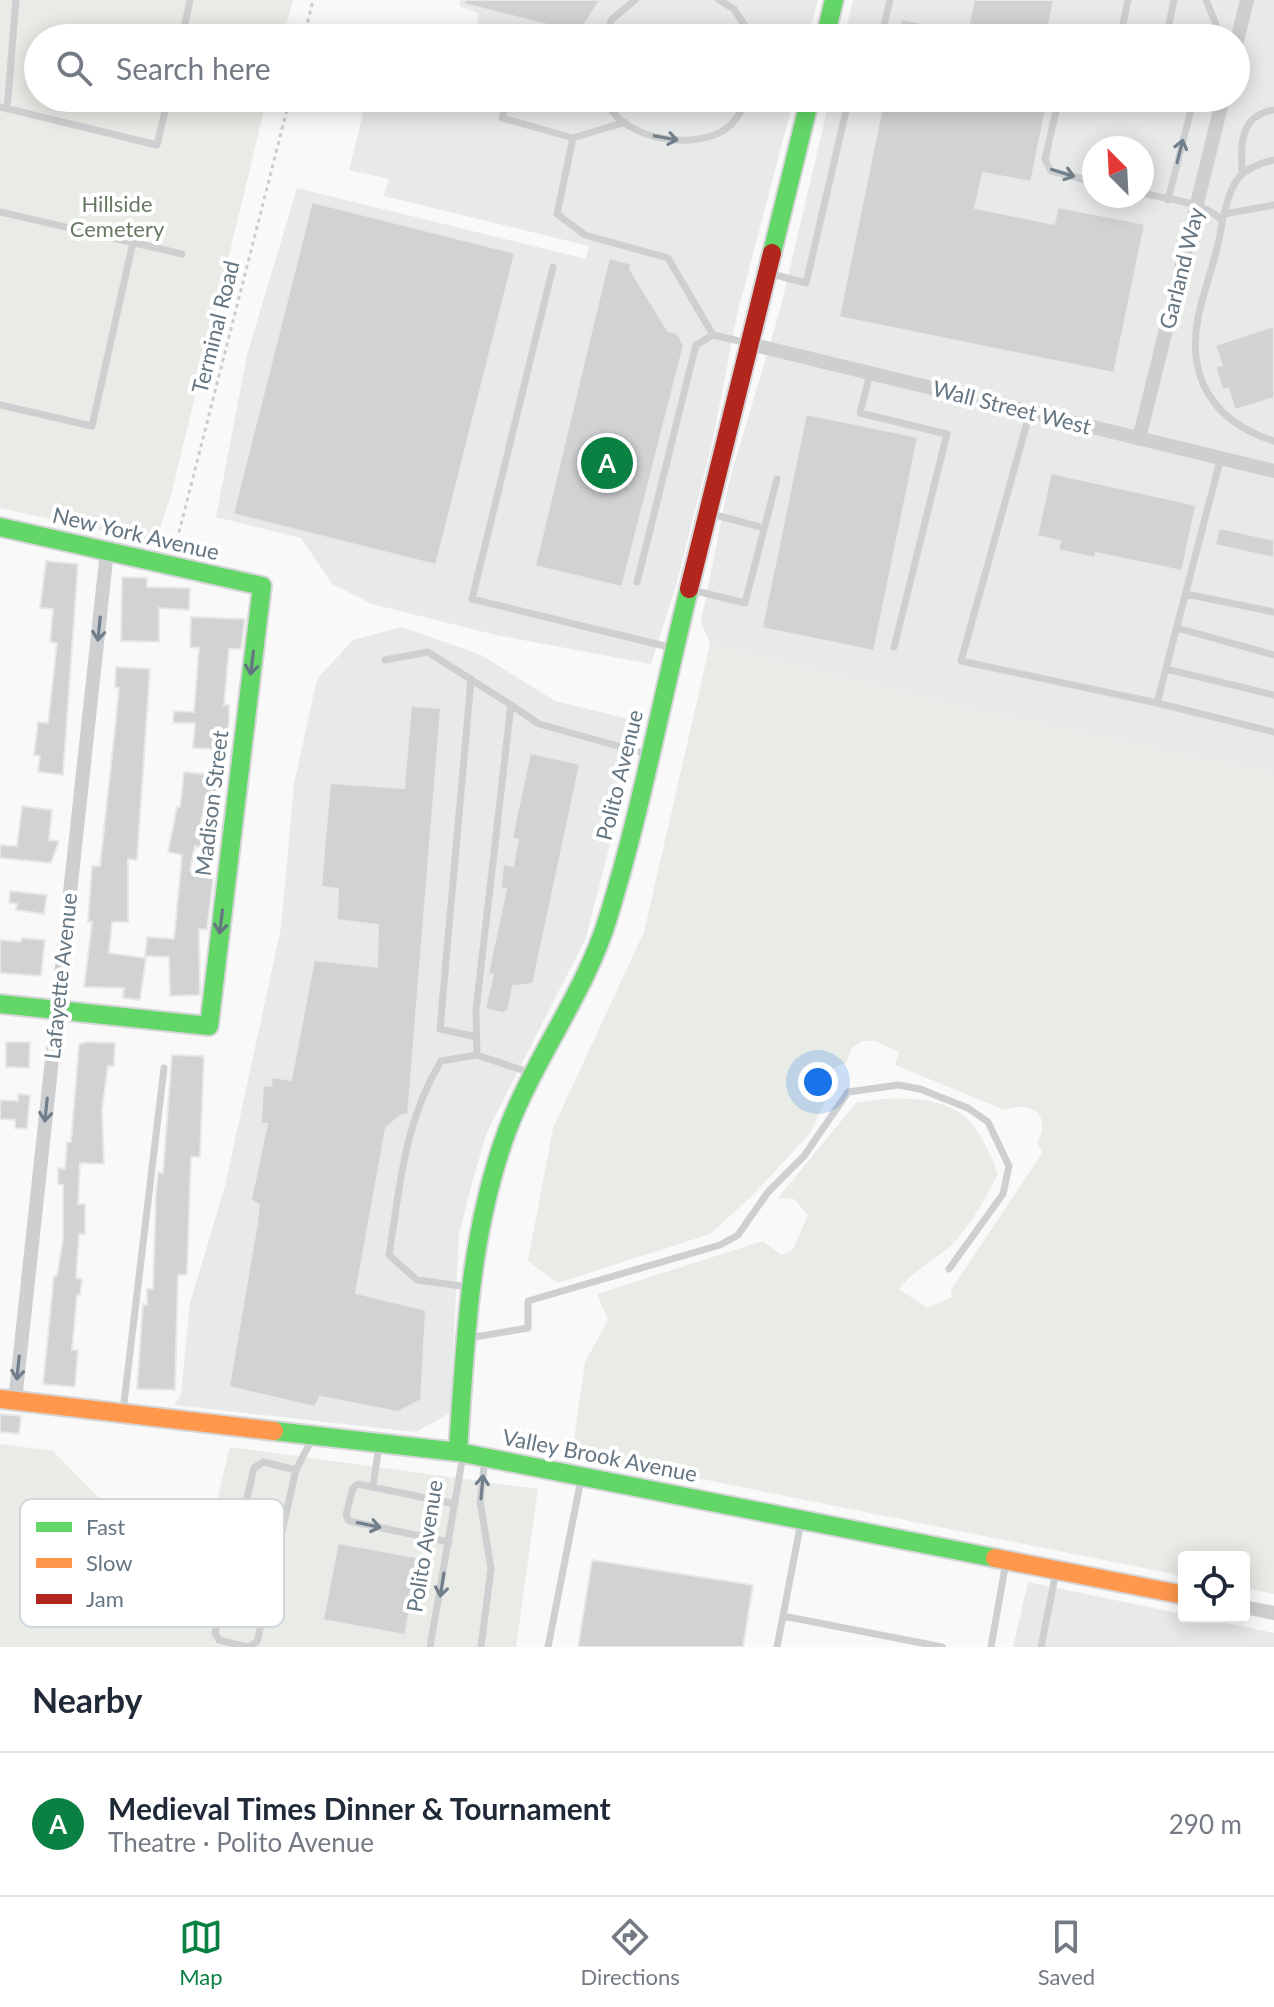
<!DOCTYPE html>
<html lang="en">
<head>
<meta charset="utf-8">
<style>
  body { margin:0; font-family:Lato,sans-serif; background:#f2f2f3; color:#1f2937 }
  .controls { position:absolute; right:24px; bottom:24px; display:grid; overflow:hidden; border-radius:8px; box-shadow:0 4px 20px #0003 }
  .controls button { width:72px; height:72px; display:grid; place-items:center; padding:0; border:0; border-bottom:2px solid #e0e1e3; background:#fff; color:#1f2937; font:40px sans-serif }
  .compass { position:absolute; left:1082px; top:136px; width:72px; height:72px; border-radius:50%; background:#fff; box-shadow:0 4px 20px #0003; rotate:336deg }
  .you { position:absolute; left:818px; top:1082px; width:28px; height:28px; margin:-20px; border:6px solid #fff; border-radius:50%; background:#1a73e8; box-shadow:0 0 0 12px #1a73e833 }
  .badge { display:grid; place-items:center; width:52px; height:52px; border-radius:50%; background:#0b8043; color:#fff; font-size:26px; font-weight:700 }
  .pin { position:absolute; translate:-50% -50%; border:4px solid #fff; box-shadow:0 2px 8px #0006 }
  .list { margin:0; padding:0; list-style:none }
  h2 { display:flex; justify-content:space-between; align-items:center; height:104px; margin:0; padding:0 32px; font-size:34px }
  h2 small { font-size:26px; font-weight:400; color:#747a83 }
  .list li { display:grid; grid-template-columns:52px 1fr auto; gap:24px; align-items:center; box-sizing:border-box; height:144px; padding:0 32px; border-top:2px solid #e0e1e3 }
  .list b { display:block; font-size:30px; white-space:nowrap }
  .list p { margin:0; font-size:26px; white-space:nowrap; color:#747a83 }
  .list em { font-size:26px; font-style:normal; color:#747a83 }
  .icon { flex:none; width:44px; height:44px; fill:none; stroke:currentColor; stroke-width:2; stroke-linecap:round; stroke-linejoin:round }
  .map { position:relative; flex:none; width:1274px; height:1647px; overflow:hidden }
  .search { position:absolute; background:#fff; box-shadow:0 4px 20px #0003; left:24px; right:24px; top:24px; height:88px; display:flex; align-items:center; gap:20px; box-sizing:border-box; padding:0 28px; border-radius:44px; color:#747a83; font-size:30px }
  .sheet { height:248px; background:#fff }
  nav { display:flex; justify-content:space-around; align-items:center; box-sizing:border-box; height:112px; border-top:2px solid #e0e1e3; background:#fff; font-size:22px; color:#747a83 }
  nav a { display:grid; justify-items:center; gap:4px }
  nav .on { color:#0b8043 }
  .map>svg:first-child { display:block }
  .built { fill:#e8e9e9; fill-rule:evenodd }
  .green { fill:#e8ebe6 }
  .building { fill:#d0d2d3; stroke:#e8e8e8; stroke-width:2 }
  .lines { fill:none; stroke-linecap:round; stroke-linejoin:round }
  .fast-casing { stroke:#d5d6d7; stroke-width:22 }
  .slow-casing { stroke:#d5d6d7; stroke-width:22 }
  .jam-casing { stroke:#d5d6d7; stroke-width:22 }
  .path { stroke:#cbcccd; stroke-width:3; stroke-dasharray:4 4; stroke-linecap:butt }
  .lane { stroke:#cecfd0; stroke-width:7 }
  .street { stroke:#cecfd0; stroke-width:14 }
  .fast { stroke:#63d668; stroke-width:18 }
  .slow { stroke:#ff974d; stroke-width:18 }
  .jam { stroke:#b3261e; stroke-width:18 }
  .oneway { stroke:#707f8b }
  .oneway2 { stroke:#657683 }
  .labels { text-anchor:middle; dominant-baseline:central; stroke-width:8; stroke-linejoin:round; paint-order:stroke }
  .park-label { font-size:22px; fill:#687a64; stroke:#fff }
  .street-label { font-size:22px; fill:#657683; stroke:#fff }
  .key { fill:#fff; stroke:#d1d6da; stroke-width:2 }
  .key-label { font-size:22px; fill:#657683 }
</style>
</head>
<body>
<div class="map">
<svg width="1274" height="1647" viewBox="0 0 1274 1647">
  <rect width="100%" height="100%" fill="#f9f9f9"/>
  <path class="built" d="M460,0H818L808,38H474L479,14L459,6Z
    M853,0H1274V774L939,702L710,644L701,622L729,482L780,310L830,98H1236V38H844ZM1094,148H1142V196H1094Z
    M367,98H794L737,315L713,439L676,586L651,664L496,635L372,604L332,584L301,538L216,517L247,355L297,188L586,259L589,246L384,196L389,179L349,170Z
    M402,627L481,655L555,701L641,722L586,938L487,1132L475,1172L459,1235L450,1413L416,1432L174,1405L181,1394L190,1303L225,1186L281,928L294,784L317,679L353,640Z
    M1028,1582L1274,1633V1647H1013Z"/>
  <path class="green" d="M0,0H293L283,38H38V98H267L172,491L156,542L0,508Z
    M710,644L939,702L1274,774V1594L1244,1588V1557H1184V1576L572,1453L585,1362L608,1320L597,1294L763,1241L781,1255L793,1249L808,1215L794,1199L778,1198L856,1103C889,1096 947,1094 971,1123C984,1138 991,1156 998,1174C986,1197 974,1219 957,1239C938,1260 917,1267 899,1289L927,1308L952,1297L951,1290L1043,1152L1037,1143C1052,1115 1033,1100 1005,1110L895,1065L899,1052L875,1041H862L851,1049L846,1063L833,1068L834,1083L810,1133L754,1194L710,1234L558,1283L528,1261L553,1128L644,932Z
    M0,1444L53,1451L102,1501L212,1521L230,1447L538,1489L516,1647H0Z"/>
  <path class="building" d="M465,0H600L579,33L464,4Z
    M974,0H1054L1046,38H966Z
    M901,19L966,32V38H897Z
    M884,98H1048L1031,182L983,173L975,208L1054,224L1058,207L1145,224L1114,373L839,317Z
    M312,202L515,253L436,565L233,514Z
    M609,258L632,264L630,269L668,331L677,333L684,345L622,587L535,566Z
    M1274,326V398L1235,410L1228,388L1223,390L1215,367L1222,365L1215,345Z
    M806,414L918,437L874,651L762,628Z
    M1051,473L1196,505L1182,571L1096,553L1095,558L1058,550L1060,541L1037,536Z
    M1219,528L1274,540V558L1215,545Z
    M46,561L78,564L63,775L38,772L40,756L34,755L38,722L48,723L57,643L50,642L53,609L40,608Z
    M122,577L147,578V587L190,588L189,610L159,608V642L121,641Z
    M191,617L245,619L241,649H229L224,705H229V723L225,750L193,748L195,723H173L174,711L194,712L199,648L190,647Z
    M116,667L150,669L137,860L128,859V922H112L109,953L146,958L140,1000L123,998L124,988L84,987L92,922H88L92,866H100L116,719L119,688L115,687Z
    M411,706L441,708L408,1115H401L386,1128L356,1293L426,1310L421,1400L398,1412L320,1397L315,1407L229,1387L257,1223L259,1205L251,1200L267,1124H261L263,1085L271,1086L272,1077L291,1080L314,960L377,967L378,925L337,920L338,889L321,887L330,783L404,788Z
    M530,753L580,764L533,984L513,986L508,1011L502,1013L485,1009L493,975L488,974L506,889L501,888L503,864L513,866L518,840L512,838Z
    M184,772L222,776L219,804L205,803L198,835L204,836L201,848L195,846L190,870L214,872L207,930L199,929L200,995L170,996L169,957L145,956L147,937L174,939L182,855L168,852L177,807H180Z
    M22,806L52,810L49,840L59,841L51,863L0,858V845L17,846Z
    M10,891L47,895L44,914L16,910L17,904L9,903Z
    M22,938L45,940L41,976L0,973V940L21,942Z
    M6,1042H30L29,1068L6,1067Z
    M87,1042L115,1043L114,1066H108L102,1109L104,1164L80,1163L78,1204H85V1234H79L76,1278L82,1279L80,1295H77L72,1350H78L75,1387L43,1384L54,1276H57L63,1239V1185L58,1184V1168L65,1169L67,1142H71L79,1044Z
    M172,1055L204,1056L200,1157H191L187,1275H178L175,1390L137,1389L143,1304L147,1305V1289H153L156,1193L158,1172L163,1173Z
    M18,1094L30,1095L27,1129L15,1128V1120L0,1119V1100L18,1101Z
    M0,1414L21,1416L19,1434L0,1432Z
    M338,1543L420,1558L405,1635L323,1620Z
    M592,1560L753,1585L743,1647H578Z"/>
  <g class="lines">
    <defs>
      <path id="fast" d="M825,38L834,0
        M772,253L810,98
        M0,527L262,586L209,1026L0,1004
        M274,1431L458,1452L995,1558
        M458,1452C465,1344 469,1234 507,1131C535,1057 585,993 608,918C641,811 662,698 689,589"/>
      <path id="slow" d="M0,1399L274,1431
        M995,1558L1184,1595"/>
      <path id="jam" d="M689,589L772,253"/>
    </defs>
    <use href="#fast" class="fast-casing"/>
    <use href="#slow" class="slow-casing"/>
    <use href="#jam" class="jam-casing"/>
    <path class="path" d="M304,38L313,0
      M175,548L290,98"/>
    <path class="lane" d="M719,0L734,9L753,38
      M1206,0L1216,24L1212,38
      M182,38L190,0
      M524,38L526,31L553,38
      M605,38L612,19L635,0
      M881,38L890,0
      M1120,38L1128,0
      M1166,38L1174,0
      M508,98L502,118L573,138L557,214L585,235L668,258L713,335L748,343
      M605,98C619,138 686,150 721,132C734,126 742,109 749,98
      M778,98L807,106
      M1059,98L1045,159L1051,171L1094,182
      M1173,98L1220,109
      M0,107L157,145L168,98
      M7,109L16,0
      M573,138L625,122
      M1242,172C1241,143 1240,115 1274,110
      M1142,193C1165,199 1207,202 1222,221C1219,254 1204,286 1198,318C1186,380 1216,423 1274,441
      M1168,200L1194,98
      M0,212L182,254
      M1224,214L1274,205
      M1222,221C1232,185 1234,169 1274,160
      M553,267L472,599L673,648
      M768,273L806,283L849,98
      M870,374L860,413L947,434L894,647
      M0,405L92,426L133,242
      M1030,412L961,661L1157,703L1221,457
      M712,514L764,528
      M637,582L696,345L713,335
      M692,590L745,603L777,479
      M1186,594L1274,612
      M1177,628L1274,655
      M385,660L428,652L511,705L476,1010L477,1055L531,1073
      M1166,669L1274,695
      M471,679L440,1029L477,1037
      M1157,703L1274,732
      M511,705L539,724L647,754
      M469,1287L417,1280L389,1255C400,1186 404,1122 441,1061L477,1055
      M469,1338L528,1328V1301L720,1245L738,1235L768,1192L804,1156L848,1092L898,1085L920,1089L968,1108L988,1122L1009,1166L1003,1194L949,1269
      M123,1411L164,1068
      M373,1487L379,1445
      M449,1542L349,1521L346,1515L353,1488L358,1484L455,1504
      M783,1616L942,1647
      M247,1647L219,1640L215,1633L254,1468L263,1462L296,1470
      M248,1647L257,1642L296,1470L313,1437
      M430,1647L463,1455
      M481,1647L491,1569L480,1501L485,1459
      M548,1647L581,1479
      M777,1647L801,1522
      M991,1647L1006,1562
      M1041,1647L1056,1572"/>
    <path class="street" d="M1236,45L1247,0
      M750,344L1274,471
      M1139,439L1223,98
      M15,1401L107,551
      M1244,1607L1274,1613"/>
    <use href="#fast" class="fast"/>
    <use href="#slow" class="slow"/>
    <use href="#jam" class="jam"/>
  </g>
  <defs><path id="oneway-shaft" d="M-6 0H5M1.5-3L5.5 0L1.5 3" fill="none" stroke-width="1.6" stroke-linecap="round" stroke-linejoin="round" transform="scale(2)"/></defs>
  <g class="oneway">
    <use href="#oneway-shaft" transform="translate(666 138) rotate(10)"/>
    <use href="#oneway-shaft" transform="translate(1180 151) rotate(-76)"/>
    <use href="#oneway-shaft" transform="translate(1063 173) rotate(17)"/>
    <use href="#oneway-shaft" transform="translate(99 629) rotate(96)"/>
    <use href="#oneway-shaft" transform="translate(46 1110) rotate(96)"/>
    <use href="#oneway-shaft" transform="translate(18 1368) rotate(96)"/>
    <use href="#oneway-shaft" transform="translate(482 1487) rotate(-85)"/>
    <use href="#oneway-shaft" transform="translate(369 1525) rotate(12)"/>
    <use href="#oneway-shaft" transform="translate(442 1585) rotate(99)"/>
  </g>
  <g class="oneway2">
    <use href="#oneway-shaft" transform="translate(252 663) rotate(97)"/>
    <use href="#oneway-shaft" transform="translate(221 922) rotate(97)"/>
  </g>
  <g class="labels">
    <g class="park-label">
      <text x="117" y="203">Hillside<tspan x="117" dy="25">Cemetery</tspan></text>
    </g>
    <g class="street-label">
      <text transform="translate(1181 268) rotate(-76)">Garland Way</text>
      <text transform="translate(215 327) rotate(-76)">Terminal Road</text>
      <text transform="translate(1012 407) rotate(14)">Wall Street West</text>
      <text transform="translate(136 533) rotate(13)">New York Avenue</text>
      <text transform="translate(619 775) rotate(-76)">Polito Avenue</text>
      <text transform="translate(211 803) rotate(-83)">Madison Street</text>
      <text transform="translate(60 976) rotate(-84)">Lafayette Avenue</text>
      <text transform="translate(600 1455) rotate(11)">Valley Brook Avenue</text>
      <text transform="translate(424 1546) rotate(-81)">Polito Avenue</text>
    </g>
  </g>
  <rect x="20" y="1499" width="264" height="128" rx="12" class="key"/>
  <rect x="36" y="1522" width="36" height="10" fill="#63d668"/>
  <rect x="36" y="1558" width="36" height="10" fill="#ff974d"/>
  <rect x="36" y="1594" width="36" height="10" fill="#b3261e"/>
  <g class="key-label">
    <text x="86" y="1535">Fast</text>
    <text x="86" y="1571">Slow</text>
    <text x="86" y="1607">Jam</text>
  </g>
</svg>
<div class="controls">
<button><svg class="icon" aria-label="locate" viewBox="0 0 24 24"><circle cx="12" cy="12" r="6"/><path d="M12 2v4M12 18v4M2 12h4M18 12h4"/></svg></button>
</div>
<svg class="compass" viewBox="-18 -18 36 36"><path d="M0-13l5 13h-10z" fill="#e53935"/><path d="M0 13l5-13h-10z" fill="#747a83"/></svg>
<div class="you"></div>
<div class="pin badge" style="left:607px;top:463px">A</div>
<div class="search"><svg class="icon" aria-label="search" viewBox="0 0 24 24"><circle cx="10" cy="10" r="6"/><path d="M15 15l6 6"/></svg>Search here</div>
</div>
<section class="sheet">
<h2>Nearby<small></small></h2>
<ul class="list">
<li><span class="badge">A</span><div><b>Medieval Times Dinner &amp; Tournament</b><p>Theatre · Polito Avenue</p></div><em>290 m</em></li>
</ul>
</section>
<nav>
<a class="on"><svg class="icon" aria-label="map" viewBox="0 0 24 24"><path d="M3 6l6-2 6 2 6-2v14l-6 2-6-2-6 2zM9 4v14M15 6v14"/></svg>Map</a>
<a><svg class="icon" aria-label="directions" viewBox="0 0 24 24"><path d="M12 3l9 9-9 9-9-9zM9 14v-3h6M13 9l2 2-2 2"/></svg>Directions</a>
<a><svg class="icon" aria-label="saved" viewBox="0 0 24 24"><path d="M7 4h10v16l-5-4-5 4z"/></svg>Saved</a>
</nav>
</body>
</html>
